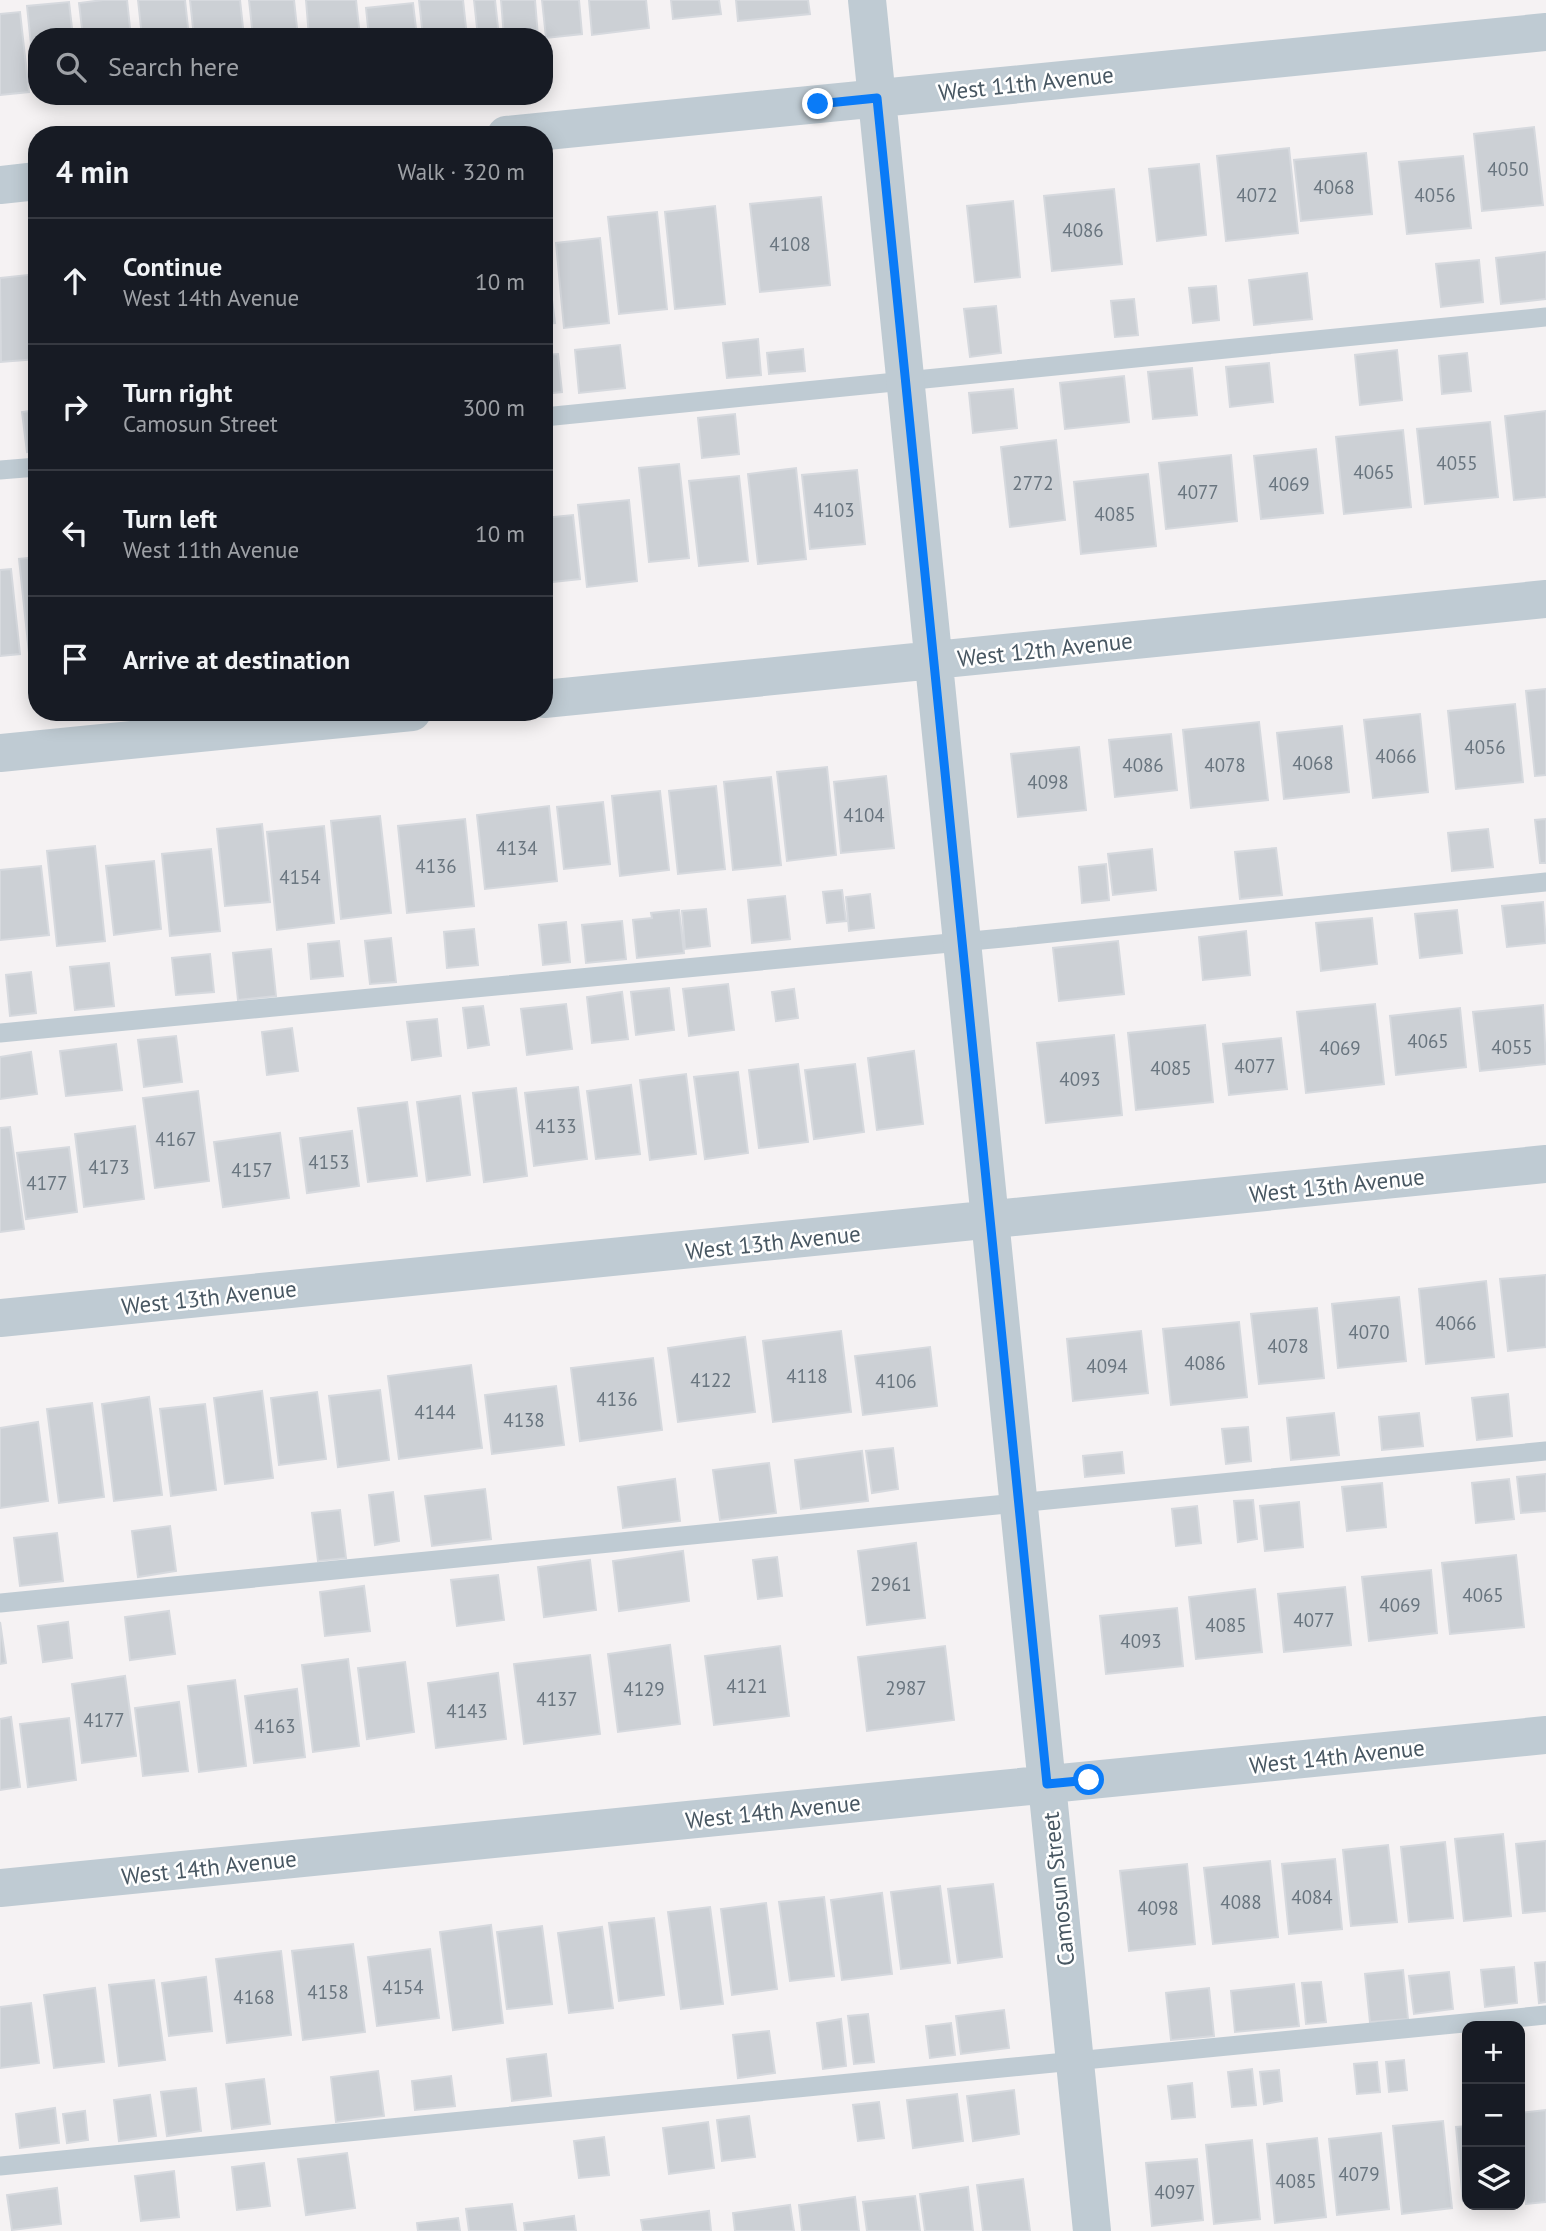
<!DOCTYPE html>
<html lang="en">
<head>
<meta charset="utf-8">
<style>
  body { margin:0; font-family:"PT Sans",sans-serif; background:#20242c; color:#f1f3f6 }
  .controls { position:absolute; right:21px; bottom:21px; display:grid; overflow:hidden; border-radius:14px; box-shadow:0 4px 18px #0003 }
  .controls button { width:63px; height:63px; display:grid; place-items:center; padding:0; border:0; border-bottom:2px solid #363941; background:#171b24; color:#f1f3f6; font:35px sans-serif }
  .stop { position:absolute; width:21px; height:21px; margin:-16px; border:5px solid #0a7bf7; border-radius:50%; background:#fff }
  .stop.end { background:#0a7bf7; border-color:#fff; box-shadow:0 2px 7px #0008 }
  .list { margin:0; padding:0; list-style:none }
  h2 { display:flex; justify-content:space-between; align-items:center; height:91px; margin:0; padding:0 28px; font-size:30px }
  h2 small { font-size:23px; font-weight:400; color:#9ea1a6 }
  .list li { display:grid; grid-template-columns:46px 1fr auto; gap:21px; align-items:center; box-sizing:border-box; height:126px; padding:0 28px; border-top:2px solid #363941 }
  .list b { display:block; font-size:26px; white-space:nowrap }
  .list p { margin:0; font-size:23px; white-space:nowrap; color:#9ea1a6 }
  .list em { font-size:23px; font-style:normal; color:#9ea1a6 }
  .icon { flex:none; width:38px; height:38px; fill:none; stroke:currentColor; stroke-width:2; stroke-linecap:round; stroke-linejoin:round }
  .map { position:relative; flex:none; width:1546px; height:2231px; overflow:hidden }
  .search { position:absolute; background:#171b24; box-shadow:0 4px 18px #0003; left:28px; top:28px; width:525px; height:77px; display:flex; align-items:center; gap:18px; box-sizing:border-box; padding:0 24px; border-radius:28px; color:#9ea1a6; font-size:26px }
  .panel { position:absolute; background:#171b24; box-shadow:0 4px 18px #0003; left:28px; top:126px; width:525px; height:595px; border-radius:28px }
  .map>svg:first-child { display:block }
  .building { fill:#ccd0d5; stroke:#d6d9de; stroke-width:2 }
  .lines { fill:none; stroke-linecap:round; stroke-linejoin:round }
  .service { stroke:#bfcbd3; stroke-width:19 }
  .minor { stroke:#bfcbd3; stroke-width:38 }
  .route { stroke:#0a7bf7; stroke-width:9 }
  .labels { text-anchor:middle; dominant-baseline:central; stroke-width:5; stroke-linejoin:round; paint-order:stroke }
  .number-label { font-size:19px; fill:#69757f }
  .street-label { font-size:23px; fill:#485762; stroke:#fff }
</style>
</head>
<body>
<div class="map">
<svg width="1546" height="2231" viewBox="0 0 1546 2231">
  <rect width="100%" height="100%" fill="#f5f2f3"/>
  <path class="building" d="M103,0H127L131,37H83L79,3Z
    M138,0H185L189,37H142Z
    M190,0H240L244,37H194Z
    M249,0H294L298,37H253Z
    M306,0H356L360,37H309Z
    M419,0H463L467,37H423Z
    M474,0H495L499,37H478Z
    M501,0H535L538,37H504Z
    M542,0H579L582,34L546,38Z
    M589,0H646L649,28L592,35Z
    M671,0H719L721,14L673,19Z
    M736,0H808L810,14L738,21Z
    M69,2L73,37H37L36,94L27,6Z
    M413,3L417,37H369L366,8Z
    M20,12L29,92L0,95V14Z
    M1534,127L1543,205L1482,211L1474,134Z
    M1289,148L1298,233L1226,241L1217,156Z
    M1366,153L1372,214L1301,221L1294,160Z
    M1463,156L1471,228L1407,234L1399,162Z
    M1199,164L1206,235L1157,241L1149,169Z
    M1114,189L1122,264L1052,271L1044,196Z
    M821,197L830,285L760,292L750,204Z
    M1013,201L1020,277L975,282L967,206Z
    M715,206L725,304L675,309L665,212Z
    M657,212L667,309L619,314L608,217Z
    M544,237L555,323L544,324Z
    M600,238L609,323L564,328L556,243Z
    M1546,252V299L1501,304L1496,258Z
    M1479,260L1483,302L1441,307L1436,264Z
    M1307,273L1312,319L1254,325L1249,280Z
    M37,274V359L1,362L0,278Z
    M1216,286L1219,320L1193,323L1189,288Z
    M1134,299L1138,335L1115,337L1111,301Z
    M996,306L1001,353L970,357L964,309Z
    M758,339L761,375L727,378L723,343Z
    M620,345L625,388L579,393L575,350Z
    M803,349L805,371L769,374L767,353Z
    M1397,350L1402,400L1360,405L1355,355Z
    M1467,353L1471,391L1442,394L1439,356Z
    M558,354L562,392L544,394V355Z
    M1269,363L1273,402L1230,407L1226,367Z
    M1192,368L1197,415L1153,419L1148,372Z
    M1124,376L1129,422L1065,429L1060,383Z
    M1013,389L1017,428L973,433L969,393Z
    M37,410V450L27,452L22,412Z
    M1546,411V497L1514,500L1505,416Z
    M735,414L739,454L702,458L698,418Z
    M1490,422L1498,497L1425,504L1417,429Z
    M1403,430L1411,507L1344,514L1336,437Z
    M1056,440L1065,520L1010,527L1001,447Z
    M1316,449L1323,513L1261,519L1254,456Z
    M1231,455L1237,521L1166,529L1159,463Z
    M679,464L689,558L649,562L639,468Z
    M796,468L806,559L758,564L748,474Z
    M857,470L865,544L810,549L802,475Z
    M1148,474L1156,546L1081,554L1074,482Z
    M739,476L748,561L699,566L689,481Z
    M629,500L637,581L587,587L578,505Z
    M573,515L580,579L544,583V518Z
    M37,557V652L29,653L19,559Z
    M11,569L20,654L0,656V570Z
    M1546,689V775L1535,776L1526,691Z
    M1515,704L1523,782L1456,789L1448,711Z
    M1420,714L1428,792L1373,798L1364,720Z
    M1259,722L1268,800L1191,808L1183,730Z
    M1342,726L1349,792L1284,799L1277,733Z
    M1171,734L1177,790L1115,797L1109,740Z
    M1079,747L1086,810L1018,817L1011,754Z
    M827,767L836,855L787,861L777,772Z
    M886,776L894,848L841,853L834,782Z
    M771,777L781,865L733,870L724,782Z
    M716,786L725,869L678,874L669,791Z
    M660,791L669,870L620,876L612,796Z
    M603,802L610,864L564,869L557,807Z
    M549,806L557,881L485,889L477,815Z
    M380,816L391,913L341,919L331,821Z
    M465,819L474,906L407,913L398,826Z
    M1546,819V863H1540L1535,820Z
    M262,824L270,902L225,906L217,829Z
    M324,826L334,923L277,930L267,832Z
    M1488,829L1493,867L1452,871L1448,833Z
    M95,846L105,941L57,946L47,851Z
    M1276,848L1282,895L1240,899L1235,852Z
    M211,849L220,931L170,936L162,854Z
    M1152,849L1156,890L1113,895L1108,854Z
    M154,861L161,929L114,935L106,866Z
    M1106,864L1109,900L1082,903L1079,867Z
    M41,866L49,935L0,940V870Z
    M842,890L846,921L827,923L823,892Z
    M870,894L874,928L849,931L846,897Z
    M785,896L790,939L752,943L748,900Z
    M1543,902L1546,943L1507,947L1502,906Z
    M706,909L710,946L685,949L682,911Z
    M679,910L684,953L637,958L633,920L652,918L651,913Z
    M1457,910L1462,953L1420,958L1415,914Z
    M1372,918L1377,964L1321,971L1316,923Z
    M622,921L626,959L586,963L582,925Z
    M566,922L570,962L543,965L539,925Z
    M474,929L478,965L447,968L444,932Z
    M1246,931L1250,975L1203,980L1199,937Z
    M391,938L396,982L370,984L365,941Z
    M339,941L343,976L311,979L308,944Z
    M1118,941L1124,994L1059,1001L1053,948Z
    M271,949L276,996L238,1000L233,953Z
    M210,954L214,992L176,995L172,958Z
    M109,963L114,1006L75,1010L70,967Z
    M31,972L36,1013L10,1016L6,975Z
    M728,984L734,1030L689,1036L683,989Z
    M669,988L674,1030L636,1035L631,992Z
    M794,989L798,1018L776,1021L772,992Z
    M622,992L628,1039L592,1043L587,997Z
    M566,1004L572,1049L527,1055L521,1009Z
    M1375,1004L1384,1084L1306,1093L1297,1012Z
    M1543,1005L1546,1064L1480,1071L1473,1012Z
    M483,1006L489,1045L468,1048L463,1008Z
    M1460,1008L1466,1067L1396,1075L1390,1016Z
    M437,1019L441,1056L412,1060L407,1022Z
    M1205,1025L1213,1102L1136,1110L1128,1033Z
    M292,1028L298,1071L267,1075L262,1032Z
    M1114,1035L1122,1115L1046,1123L1037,1043Z
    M176,1036L182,1082L144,1087L138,1040Z
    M1281,1038L1287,1089L1229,1095L1223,1044Z
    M116,1044L122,1090L66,1096L60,1051Z
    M914,1051L923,1124L877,1130L868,1058Z
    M31,1052L37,1094L0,1099V1057Z
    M798,1064L808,1142L759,1148L749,1070Z
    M855,1064L864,1132L814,1139L805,1070Z
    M738,1072L748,1153L705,1159L694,1077Z
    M686,1074L696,1154L650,1160L640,1080Z
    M631,1085L640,1154L596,1159L587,1091Z
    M578,1087L587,1159L534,1166L525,1093Z
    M516,1088L527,1176L484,1182L473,1093Z
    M198,1091L209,1181L155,1188L143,1098Z
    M460,1096L470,1175L427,1181L417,1102Z
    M407,1102L417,1176L368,1182L358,1108Z
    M135,1126L144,1199L84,1207L75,1134Z
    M10,1127L24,1229L0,1232V1128Z
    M352,1131L359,1186L307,1193L300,1138Z
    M280,1133L289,1198L223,1207L214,1142Z
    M69,1147L77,1212L26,1219L17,1153Z
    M1546,1275V1347L1508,1351L1500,1279Z
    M1486,1281L1494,1357L1426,1364L1419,1289Z
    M1399,1297L1406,1361L1338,1368L1332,1304Z
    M1317,1308L1324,1378L1259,1384L1251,1314Z
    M1239,1322L1247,1397L1171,1405L1163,1329Z
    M841,1331L851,1412L773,1422L763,1341Z
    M1141,1331L1148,1393L1073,1401L1067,1339Z
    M745,1337L755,1412L678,1422L668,1348Z
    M930,1347L937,1406L863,1415L855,1356Z
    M653,1358L662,1430L580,1441L571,1368Z
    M471,1365L482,1448L399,1459L388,1376Z
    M556,1386L564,1445L492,1454L485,1395Z
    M380,1390L389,1460L338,1467L329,1396Z
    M262,1391L273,1478L225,1484L214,1398Z
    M317,1392L326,1459L279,1465L271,1398Z
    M1508,1394L1512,1436L1477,1440L1472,1398Z
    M149,1397L162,1495L114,1501L102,1404Z
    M92,1403L104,1497L59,1503L47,1409Z
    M205,1404L216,1490L171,1496L160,1409Z
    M1334,1413L1339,1455L1291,1460L1287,1418Z
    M1419,1413L1423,1446L1382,1450L1379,1417Z
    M38,1422L48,1501L0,1508V1428Z
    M1248,1427L1251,1461L1226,1464L1222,1429Z
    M893,1448L898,1489L872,1493L866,1451Z
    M862,1451L868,1501L801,1509L795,1460Z
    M1122,1452L1124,1473L1085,1477L1083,1456Z
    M769,1463L776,1513L720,1520L713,1470Z
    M1546,1474V1511L1521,1513L1517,1477Z
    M675,1479L680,1521L623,1528L618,1487Z
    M1509,1479L1514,1519L1476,1523L1472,1483Z
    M1382,1483L1386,1527L1347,1531L1342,1487Z
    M485,1489L491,1539L432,1546L425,1496Z
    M393,1492L399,1541L375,1545L369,1495Z
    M1253,1500L1257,1539L1238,1542L1234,1501Z
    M1299,1502L1303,1547L1265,1551L1260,1506Z
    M1197,1506L1201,1543L1176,1546L1172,1509Z
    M340,1510L346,1558L318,1561L312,1513Z
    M170,1526L176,1571L138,1577L132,1531Z
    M57,1533L63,1581L20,1586L14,1538Z
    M916,1543L925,1618L867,1625L858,1551Z
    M683,1551L689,1601L619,1611L613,1561Z
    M1516,1555L1524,1627L1450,1634L1442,1563Z
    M777,1557L782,1596L758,1599L753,1560Z
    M590,1560L596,1610L544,1617L538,1567Z
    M1431,1570L1437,1633L1369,1641L1362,1577Z
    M498,1575L504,1620L457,1626L451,1580Z
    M364,1586L370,1631L325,1636L320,1592Z
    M1345,1587L1351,1645L1284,1652L1278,1594Z
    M1255,1589L1262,1652L1196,1659L1189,1597Z
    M1177,1608L1183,1666L1106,1674L1100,1616Z
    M169,1611L175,1654L130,1660L125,1617Z
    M0,1622L6,1663L0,1664Z
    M68,1622L72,1658L43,1662L38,1626Z
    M670,1645L680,1724L618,1732L608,1654Z
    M780,1646L789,1716L714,1725L705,1656Z
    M945,1646L954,1720L867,1731L858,1657Z
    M590,1655L600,1734L524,1744L514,1664Z
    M348,1659L359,1746L313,1752L302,1665Z
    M405,1662L414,1732L367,1739L358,1668Z
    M498,1673L506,1739L436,1748L428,1683Z
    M125,1676L136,1756L82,1763L72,1684Z
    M235,1680L246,1766L199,1772L188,1686Z
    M297,1689L305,1757L254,1763L245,1696Z
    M179,1702L188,1771L143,1776L135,1708Z
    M11,1717L20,1787L0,1790V1719Z
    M69,1718L76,1780L28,1787L20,1724Z
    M1503,1834L1511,1916L1464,1921L1455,1839Z
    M1546,1841V1911L1523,1913L1516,1844Z
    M1445,1842L1453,1918L1409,1922L1401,1847Z
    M1388,1845L1397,1922L1351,1926L1343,1850Z
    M1335,1859L1342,1929L1289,1934L1282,1864Z
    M1270,1861L1278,1937L1213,1944L1204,1868Z
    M1187,1864L1195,1944L1129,1951L1120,1871Z
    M993,1884L1002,1957L958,1963L948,1889Z
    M940,1886L950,1963L901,1969L891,1892Z
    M882,1893L892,1974L842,1980L831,1900Z
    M824,1897L834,1976L790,1981L779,1902Z
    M766,1903L777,1989L732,1995L721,1909Z
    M710,1907L723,2004L681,2009L668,1912Z
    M654,1918L664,1995L619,2001L609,1923Z
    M491,1925L503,2023L453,2030L440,1932Z
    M542,1926L552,2004L507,2009L497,1932Z
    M602,1927L613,2008L569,2013L558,1933Z
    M353,1944L365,2032L303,2040L292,1951Z
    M430,1949L439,2018L377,2026L368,1957Z
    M281,1951L291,2035L227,2043L216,1959Z
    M1546,1962V2002L1539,2003L1535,1963Z
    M1514,1967L1517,2003L1485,2007L1481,1970Z
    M1403,1970L1408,2019L1370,2022L1365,1974Z
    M1449,1972L1453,2009L1414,2014L1409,1976Z
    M206,1977L212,2031L169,2036L162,1983Z
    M154,1980L165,2060L119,2066L109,1985Z
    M1321,1982L1326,2022L1306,2024L1302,1983Z
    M1294,1984L1299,2026L1235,2032L1231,1991Z
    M95,1988L104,2062L54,2068L44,1995Z
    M1209,1988L1214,2036L1171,2040L1166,1993Z
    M31,2003L39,2063L0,2068V2007Z
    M1004,2010L1009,2048L961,2054L956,2016Z
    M868,2014L874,2062L854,2064L848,2016Z
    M841,2019L846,2066L823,2069L817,2023Z
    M951,2023L955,2055L930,2058L926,2026Z
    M769,2031L775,2073L738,2078L733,2035Z
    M546,2054L551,2096L512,2101L507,2059Z
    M1404,2060L1407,2090L1389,2092L1386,2062Z
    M1377,2062L1380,2092L1357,2094L1354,2064Z
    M1252,2069L1256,2105L1232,2107L1228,2072Z
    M1279,2070L1282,2101L1264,2104L1260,2072Z
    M378,2071L384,2116L336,2122L331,2077Z
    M451,2076L455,2106L415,2110L412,2081Z
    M264,2079L270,2124L232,2129L226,2084Z
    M1192,2083L1195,2117L1172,2119L1168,2086Z
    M196,2088L201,2131L167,2136L161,2092Z
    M1014,2090L1019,2134L973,2141L967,2096Z
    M957,2094L963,2141L913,2148L907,2100Z
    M150,2095L156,2136L119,2141L114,2100Z
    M879,2102L884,2138L858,2141L853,2105Z
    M55,2108L59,2143L20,2148L16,2114Z
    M1546,2110V2202L1526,2204L1520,2141V2113Z
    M85,2111L88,2140L67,2143L63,2114Z
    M749,2116L755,2157L722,2161L717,2120Z
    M1443,2121L1452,2208L1402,2214L1393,2126Z
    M708,2122L714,2168L669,2174L663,2128Z
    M1467,2126V2200L1463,2201L1456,2127Z
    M1381,2133L1389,2209L1337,2215L1329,2139Z
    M604,2137L609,2175L579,2178L574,2141Z
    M1317,2138L1326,2217L1275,2223L1267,2144Z
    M1252,2140L1260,2219L1214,2224L1206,2145Z
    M347,2153L355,2208L306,2215L298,2159Z
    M1197,2159L1203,2220L1152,2226L1146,2163Z
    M264,2163L270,2206L237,2210L232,2167Z
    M174,2171L179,2217L141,2221L135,2176Z
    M1023,2179L1030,2231H983L977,2185Z
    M968,2187L973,2231H925L920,2194Z
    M57,2188L61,2224L12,2230L7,2195Z
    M915,2196L920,2231H867L863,2202Z
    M855,2197L859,2231H802L799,2205Z
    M512,2204L516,2231H469L466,2209Z
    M790,2205L794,2231H735L733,2213Z
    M709,2211L711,2231H643L641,2220Z
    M574,2216L576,2231H525L524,2223Z
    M458,2218L460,2231H418L417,2223Z"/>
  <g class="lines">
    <path class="service" d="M544,417L1546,317
      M0,470L37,467
      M0,1033L1003,938L1546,882
      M0,1603L1546,1451
      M0,2166L1546,2015"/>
    <path class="minor" d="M867,0L1092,2231
      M506,135L1546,32
      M0,185L37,181
      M544,699L1546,599
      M0,753L412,712
      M0,1318L1546,1164
      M0,1888L1546,1735"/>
  </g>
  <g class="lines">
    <path class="route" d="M818,104L877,98L1047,1784L1089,1780"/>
  </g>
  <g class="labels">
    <g class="number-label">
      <text x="1508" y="169">4050</text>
      <text x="1334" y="187">4068</text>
      <text x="1257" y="195">4072</text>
      <text x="1435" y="195">4056</text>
      <text x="1083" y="230">4086</text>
      <text x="790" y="244">4108</text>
      <text x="1457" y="463">4055</text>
      <text x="1374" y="472">4065</text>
      <text x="1033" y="483">2772</text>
      <text x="1289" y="484">4069</text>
      <text x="1198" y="492">4077</text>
      <text x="834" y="510">4103</text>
      <text x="1115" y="514">4085</text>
      <text x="1485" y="747">4056</text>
      <text x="1396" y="756">4066</text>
      <text x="1313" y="763">4068</text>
      <text x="1143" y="765">4086</text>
      <text x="1225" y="765">4078</text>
      <text x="1048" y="782">4098</text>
      <text x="864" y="815">4104</text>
      <text x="517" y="848">4134</text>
      <text x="436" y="866">4136</text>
      <text x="300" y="877">4154</text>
      <text x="1428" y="1041">4065</text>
      <text x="1512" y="1047">4055</text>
      <text x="1340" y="1048">4069</text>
      <text x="1255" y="1066">4077</text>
      <text x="1171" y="1068">4085</text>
      <text x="1080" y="1079">4093</text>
      <text x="556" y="1126">4133</text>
      <text x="176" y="1139">4167</text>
      <text x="329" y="1162">4153</text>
      <text x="109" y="1167">4173</text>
      <text x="252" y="1170">4157</text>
      <text x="47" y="1183">4177</text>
      <text x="1456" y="1323">4066</text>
      <text x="1369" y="1332">4070</text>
      <text x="1288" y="1346">4078</text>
      <text x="1205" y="1363">4086</text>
      <text x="1107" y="1366">4094</text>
      <text x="807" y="1376">4118</text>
      <text x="711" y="1380">4122</text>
      <text x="896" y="1381">4106</text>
      <text x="617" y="1399">4136</text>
      <text x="435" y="1412">4144</text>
      <text x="524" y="1420">4138</text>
      <text x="891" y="1584">2961</text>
      <text x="1483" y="1595">4065</text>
      <text x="1400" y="1605">4069</text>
      <text x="1314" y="1620">4077</text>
      <text x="1226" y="1625">4085</text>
      <text x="1141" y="1641">4093</text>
      <text x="747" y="1686">4121</text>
      <text x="906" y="1688">2987</text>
      <text x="644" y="1689">4129</text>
      <text x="557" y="1699">4137</text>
      <text x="467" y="1711">4143</text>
      <text x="104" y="1720">4177</text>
      <text x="275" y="1726">4163</text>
      <text x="1312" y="1897">4084</text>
      <text x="1241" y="1902">4088</text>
      <text x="1158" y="1908">4098</text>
      <text x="403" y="1987">4154</text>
      <text x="328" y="1992">4158</text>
      <text x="254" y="1997">4168</text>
      <text x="1359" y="2174">4079</text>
      <text x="1296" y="2181">4085</text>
      <text x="1175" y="2192">4097</text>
    </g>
    <g class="street-label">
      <text transform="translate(1026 83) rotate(-6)">West 11th Avenue</text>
      <text transform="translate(1045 649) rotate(-6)">West 12th Avenue</text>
      <text transform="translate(1337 1185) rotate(-6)">West 13th Avenue</text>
      <text transform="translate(773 1242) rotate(-6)">West 13th Avenue</text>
      <text transform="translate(209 1297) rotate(-6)">West 13th Avenue</text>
      <text transform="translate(1337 1756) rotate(-6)">West 14th Avenue</text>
      <text transform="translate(773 1811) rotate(-6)">West 14th Avenue</text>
      <text transform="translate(209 1867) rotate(-6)">West 14th Avenue</text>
      <text transform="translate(1058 1889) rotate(-96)">Camosun Street</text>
    </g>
  </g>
</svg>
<div class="controls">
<button>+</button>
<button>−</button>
<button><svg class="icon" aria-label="layers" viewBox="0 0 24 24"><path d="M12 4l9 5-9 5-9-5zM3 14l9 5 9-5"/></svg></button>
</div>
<div class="stop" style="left:1089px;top:1780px"></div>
<div class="stop end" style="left:818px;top:104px"></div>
<div class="search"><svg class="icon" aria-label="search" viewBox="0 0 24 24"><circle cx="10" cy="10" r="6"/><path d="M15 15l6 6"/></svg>Search here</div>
<section class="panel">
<h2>4 min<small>Walk · 320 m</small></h2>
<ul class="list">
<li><svg class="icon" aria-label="ahead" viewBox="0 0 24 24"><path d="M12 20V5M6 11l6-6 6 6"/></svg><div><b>Continue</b><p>West 14th Avenue</p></div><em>10 m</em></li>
<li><svg class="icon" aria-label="right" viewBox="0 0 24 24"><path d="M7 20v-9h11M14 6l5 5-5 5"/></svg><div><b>Turn right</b><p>Camosun Street</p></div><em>300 m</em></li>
<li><svg class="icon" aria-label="left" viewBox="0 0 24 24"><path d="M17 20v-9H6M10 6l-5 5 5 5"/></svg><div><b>Turn left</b><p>West 11th Avenue</p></div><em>10 m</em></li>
<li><svg class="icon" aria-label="arrive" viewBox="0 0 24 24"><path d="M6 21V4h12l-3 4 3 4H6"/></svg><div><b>Arrive at destination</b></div></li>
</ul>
</section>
</div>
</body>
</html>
